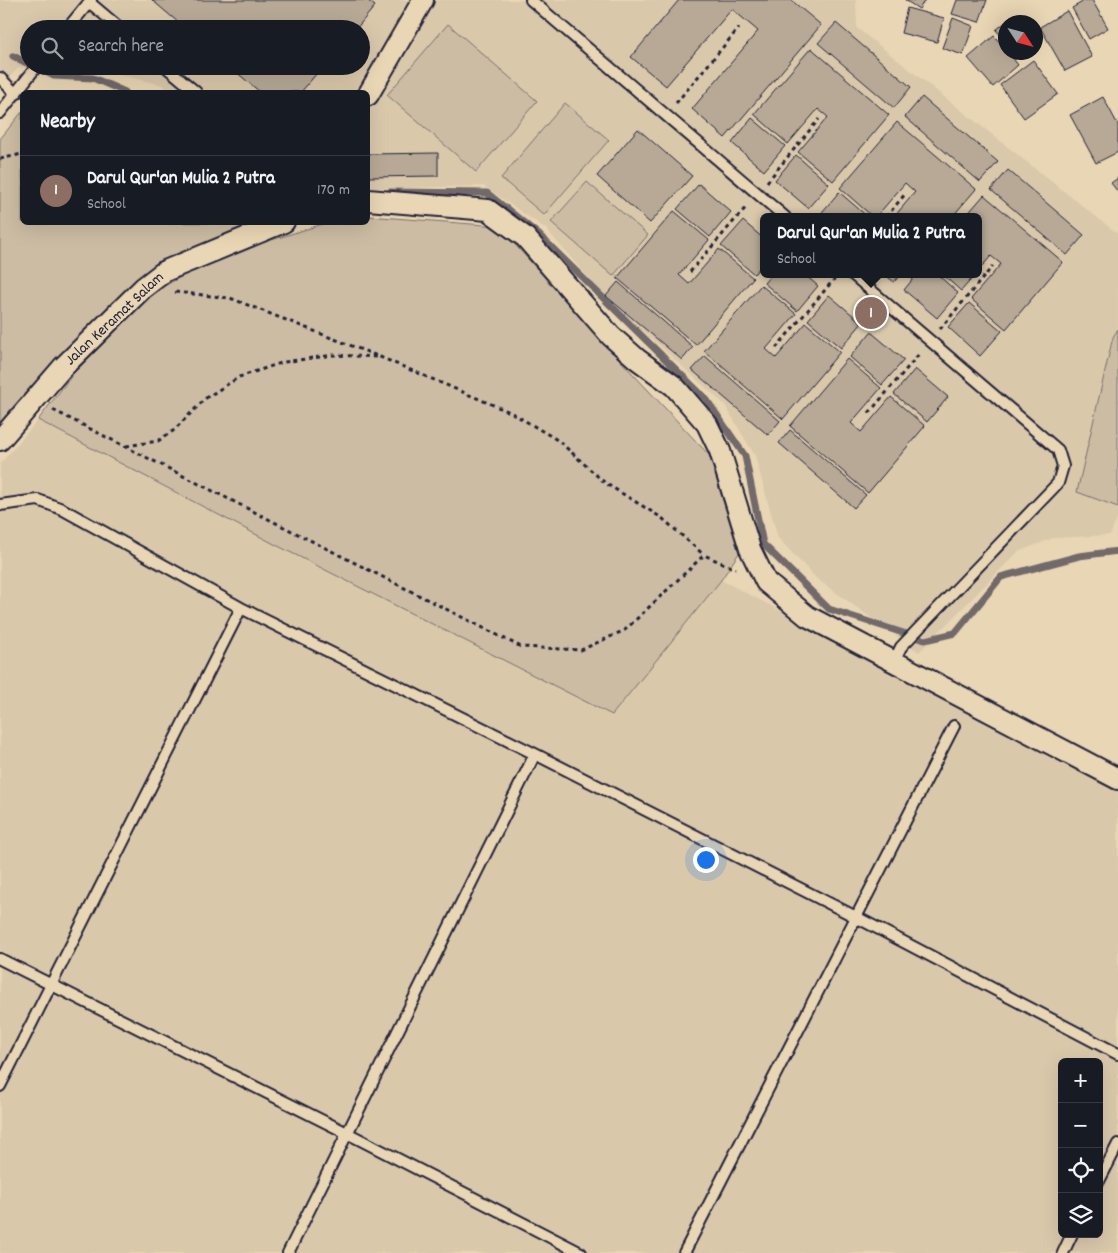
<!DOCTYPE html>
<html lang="en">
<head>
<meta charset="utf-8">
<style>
  body { margin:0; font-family:Dekko,sans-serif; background:#20242c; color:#f1f3f6 }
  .controls { position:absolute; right:15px; bottom:15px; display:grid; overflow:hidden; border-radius:8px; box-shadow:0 5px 20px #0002 }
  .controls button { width:45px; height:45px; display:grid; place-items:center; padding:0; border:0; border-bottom:1px solid #363941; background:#171b24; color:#f1f3f6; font:25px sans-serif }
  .compass { position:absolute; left:998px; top:15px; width:45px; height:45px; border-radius:50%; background:#171b24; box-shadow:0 5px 20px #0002; rotate:126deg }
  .you { position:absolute; left:705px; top:859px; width:18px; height:18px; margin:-12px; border:4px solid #fff; border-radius:50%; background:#1a73e8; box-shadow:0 0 0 8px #1a73e833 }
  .badge { display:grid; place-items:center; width:32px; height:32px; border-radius:50%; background:#c8321e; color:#fff; font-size:16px; font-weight:700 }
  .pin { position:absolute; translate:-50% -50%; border:2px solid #fff; box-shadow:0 1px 5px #0006 }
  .popup { position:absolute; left:760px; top:213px; width:222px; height:65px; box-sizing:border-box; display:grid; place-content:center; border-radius:8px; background:#171b24; filter:drop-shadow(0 1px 4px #0005); font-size:16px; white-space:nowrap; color:#9ea1a6 }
  .popup b { font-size:19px; color:#f1f3f6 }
  .popup::after { content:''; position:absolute; left:50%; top:100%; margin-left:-10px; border:10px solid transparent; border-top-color:#171b24 }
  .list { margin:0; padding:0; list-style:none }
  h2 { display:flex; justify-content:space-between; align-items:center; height:65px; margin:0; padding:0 20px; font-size:21px }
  h2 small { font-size:16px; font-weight:400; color:#9ea1a6 }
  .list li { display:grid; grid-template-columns:32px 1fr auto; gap:15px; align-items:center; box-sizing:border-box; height:70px; padding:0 20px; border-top:1px solid #363941 }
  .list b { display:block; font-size:19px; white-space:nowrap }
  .list p { margin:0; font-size:16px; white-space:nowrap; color:#9ea1a6 }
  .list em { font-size:16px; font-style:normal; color:#9ea1a6 }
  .icon { flex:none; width:28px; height:28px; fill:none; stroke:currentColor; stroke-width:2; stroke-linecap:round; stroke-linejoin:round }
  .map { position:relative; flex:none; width:1118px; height:1253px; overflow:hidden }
  .search { position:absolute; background:#171b24; box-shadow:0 5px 20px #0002; left:20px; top:20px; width:350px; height:55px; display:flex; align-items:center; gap:12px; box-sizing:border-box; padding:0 18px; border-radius:28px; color:#9ea1a6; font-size:19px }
  .panel { position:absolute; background:#171b24; box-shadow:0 5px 20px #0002; left:20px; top:90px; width:350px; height:135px; border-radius:8px }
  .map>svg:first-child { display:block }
  .built { fill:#dac8ab; fill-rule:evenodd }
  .green { fill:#ccbca3; stroke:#776f6f }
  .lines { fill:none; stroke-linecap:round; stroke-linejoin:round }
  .stream { stroke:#71696b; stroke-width:7 }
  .building { fill:#b7a996; stroke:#22223b }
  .lane-casing { stroke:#22223b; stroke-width:14 }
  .street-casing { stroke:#22223b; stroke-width:24 }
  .path { stroke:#22223b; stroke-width:3; stroke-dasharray:4 4; stroke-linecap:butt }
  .lane { stroke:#e9d6b4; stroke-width:10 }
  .street { stroke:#e9d6b4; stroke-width:20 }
  .labels { text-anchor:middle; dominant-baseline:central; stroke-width:5; stroke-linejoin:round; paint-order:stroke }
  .street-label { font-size:16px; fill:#22223b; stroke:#e9d6b4 }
</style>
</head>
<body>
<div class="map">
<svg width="1118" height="1253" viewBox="0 0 1118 1253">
  <rect width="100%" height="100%" fill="#e9d6b4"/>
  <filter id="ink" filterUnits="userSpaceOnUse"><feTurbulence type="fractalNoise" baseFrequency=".02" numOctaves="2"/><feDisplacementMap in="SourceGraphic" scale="10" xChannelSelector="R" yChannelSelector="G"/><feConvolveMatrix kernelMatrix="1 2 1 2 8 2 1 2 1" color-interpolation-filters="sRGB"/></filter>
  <g filter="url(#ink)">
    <path class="built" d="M0,0H413L360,92H172L162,85L83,66H361V29H29V66L18,68L0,88Z
      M436,0H856L857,28L1118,234V329L1113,337L1078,492L1118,507V517L1110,535L1053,538L1018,552L919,652L817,579L778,538L755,456L725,405L606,298L546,229L484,186L368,189V110L426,8ZM764,217H978V274H764Z
      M38,420L278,546L612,715L721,580L1118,785V1253H0V464ZM1062,1062H1099V1234H1062Z"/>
    <path class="green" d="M448,24L537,101L476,172L387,95Z
      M565,103L609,140L544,215L501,178Z
      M22,112V222L255,223L197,246L150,270L52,363L0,427V139Z
      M587,182L648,235L613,276L551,222Z
      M368,216L498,226L618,358L709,455L739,553L721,580L612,715L278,546L38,420L73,374L157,290L217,257L326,223L368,222Z
      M1118,329V507L1077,492L1113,337Z"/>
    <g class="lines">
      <path class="stream" d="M13,56L29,64
        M34,66L54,76L93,78L125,92
        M390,192L487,193L539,235L706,399L745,456L763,544L829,609L925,640L955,633L1001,577L1079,556L1118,551"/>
    </g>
    <path class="building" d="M152,0H367L375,6L356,29H186Z
      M679,0H791L821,25L725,138L692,109L758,31L732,9L666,86L631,57Z
      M905,0H925L919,9Z
      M957,0H987L979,22L952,14Z
      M1086,0H1092L1108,28L1089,39L1072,8Z
      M907,8L944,18L937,42L901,33Z
      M1067,11L1092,57L1065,71L1040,27Z
      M1013,16L1018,22H1006V41L996,30Z
      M953,18L973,26L963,55L942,48Z
      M836,23L911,87L894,108L818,43Z
      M994,36L1006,49V52H1008L1018,65L993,87L968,58Z
      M811,48L889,115L833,181L798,152L828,117L818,109L788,144L754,114Z
      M1014,52H1027L1019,59Z
      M1033,60L1058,94L1024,118L1000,85Z
      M229,66H323L301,92H260Z
      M922,97L998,162L980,182L905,117Z
      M1103,97L1118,125V152L1096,163L1070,115Z
      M752,118L785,146L764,171L732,143Z
      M897,122L976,189L952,217H894L915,192L905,183L876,217H873L840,188Z
      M638,129L692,176L650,223L597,176Z
      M438,153V176L368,177V154Z
      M796,155L829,184L808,208L775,180Z
      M1008,170L1084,235L1067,255L991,190Z
      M1118,178V192L1111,183Z
      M699,184L731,212L710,237L677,209Z
      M839,192L868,217H818Z
      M984,195L1063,262L1006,329L971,299L1001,264L991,256L978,271V217H965Z
      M674,211L709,240L679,275L689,284L719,249L753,278L696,345L617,278Z
      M743,221L764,239V263L754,274L721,246Z
      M772,274H804L818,286L797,311L764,283Z
      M884,274H901L894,282Z
      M917,274H937L958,293L937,318L904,290Z
      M942,274H976L961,291Z
      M618,282L693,347L682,360L606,296Z
      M761,285L796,314L766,349L776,358L806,323L840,352L783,419L704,351Z
      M829,295L862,323L841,348L808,320Z
      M969,303L1002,331L980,356L948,327Z
      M871,332L904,360L882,385L850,357Z
      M705,356L780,421L768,435L692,370Z
      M847,359L881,388L851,423L861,432L891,397L925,426L868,493L790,426Z
      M915,369L948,397L927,422L894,394Z
      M790,430L866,495L854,508L779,443Z"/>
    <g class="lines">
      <defs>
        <path id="lane" d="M531,0L785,217
          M89,2L121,29
          M67,29L91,0
          M165,66L196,92
          M0,78L16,94
          M0,113L37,66
          M852,274L1058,450L1063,466L1058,483L901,647L894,661
          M0,505L38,500L62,509L241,608L535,754L856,917L1118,1054
          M0,959L347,1133L581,1253
          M0,1086L241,608
          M1099,1181L1118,1144
          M288,1253L535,754
          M684,1253L954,726
          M1063,1253L1072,1234"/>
        <path id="street" d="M368,95L423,0
          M368,200L488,210L525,237L611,336L637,359L674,386L707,424L720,451L750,549L766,582L807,616L1118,779
          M0,440L63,367L143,288L165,271L284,222"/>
      </defs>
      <use href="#lane" class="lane-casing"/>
      <use href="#street" class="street-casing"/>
      <path class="path" d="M676,103L739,28
        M0,159L22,154
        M767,182L819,119
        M886,217L906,193
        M690,272L747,206
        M175,292L230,298L380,357L512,413L559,441L605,483L662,518L704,555
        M940,329L993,266
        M776,348L836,277
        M53,410L521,647L581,650L625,630L704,555L736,569
        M869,413L920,353
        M126,446L158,441L173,431L206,398L239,377L284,362L334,355L378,357"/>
      <use href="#lane" class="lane"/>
      <use href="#street" class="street"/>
    </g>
  </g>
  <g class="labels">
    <g class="street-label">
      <text transform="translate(115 319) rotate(-43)">Jalan Keramat Salam</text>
    </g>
  </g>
</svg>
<div class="controls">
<button>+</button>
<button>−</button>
<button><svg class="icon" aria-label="locate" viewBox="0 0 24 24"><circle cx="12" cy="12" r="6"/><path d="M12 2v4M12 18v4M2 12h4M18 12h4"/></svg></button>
<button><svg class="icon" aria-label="layers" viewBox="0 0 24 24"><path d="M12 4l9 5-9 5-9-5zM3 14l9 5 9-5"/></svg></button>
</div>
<svg class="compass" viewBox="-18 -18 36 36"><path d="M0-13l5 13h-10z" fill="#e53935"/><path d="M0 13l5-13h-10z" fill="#9ea1a6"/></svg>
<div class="you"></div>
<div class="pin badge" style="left:871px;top:313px;background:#8d6e63">1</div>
<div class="popup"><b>Darul Qur'an Mulia 2 Putra</b>School</div>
<div class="search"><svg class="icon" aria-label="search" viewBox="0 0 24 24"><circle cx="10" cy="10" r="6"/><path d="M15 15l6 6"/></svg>Search here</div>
<section class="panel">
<h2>Nearby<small></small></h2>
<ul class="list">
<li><span class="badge" style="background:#8d6e63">1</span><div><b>Darul Qur'an Mulia 2 Putra</b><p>School</p></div><em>170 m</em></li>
</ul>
</section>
</div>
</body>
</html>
